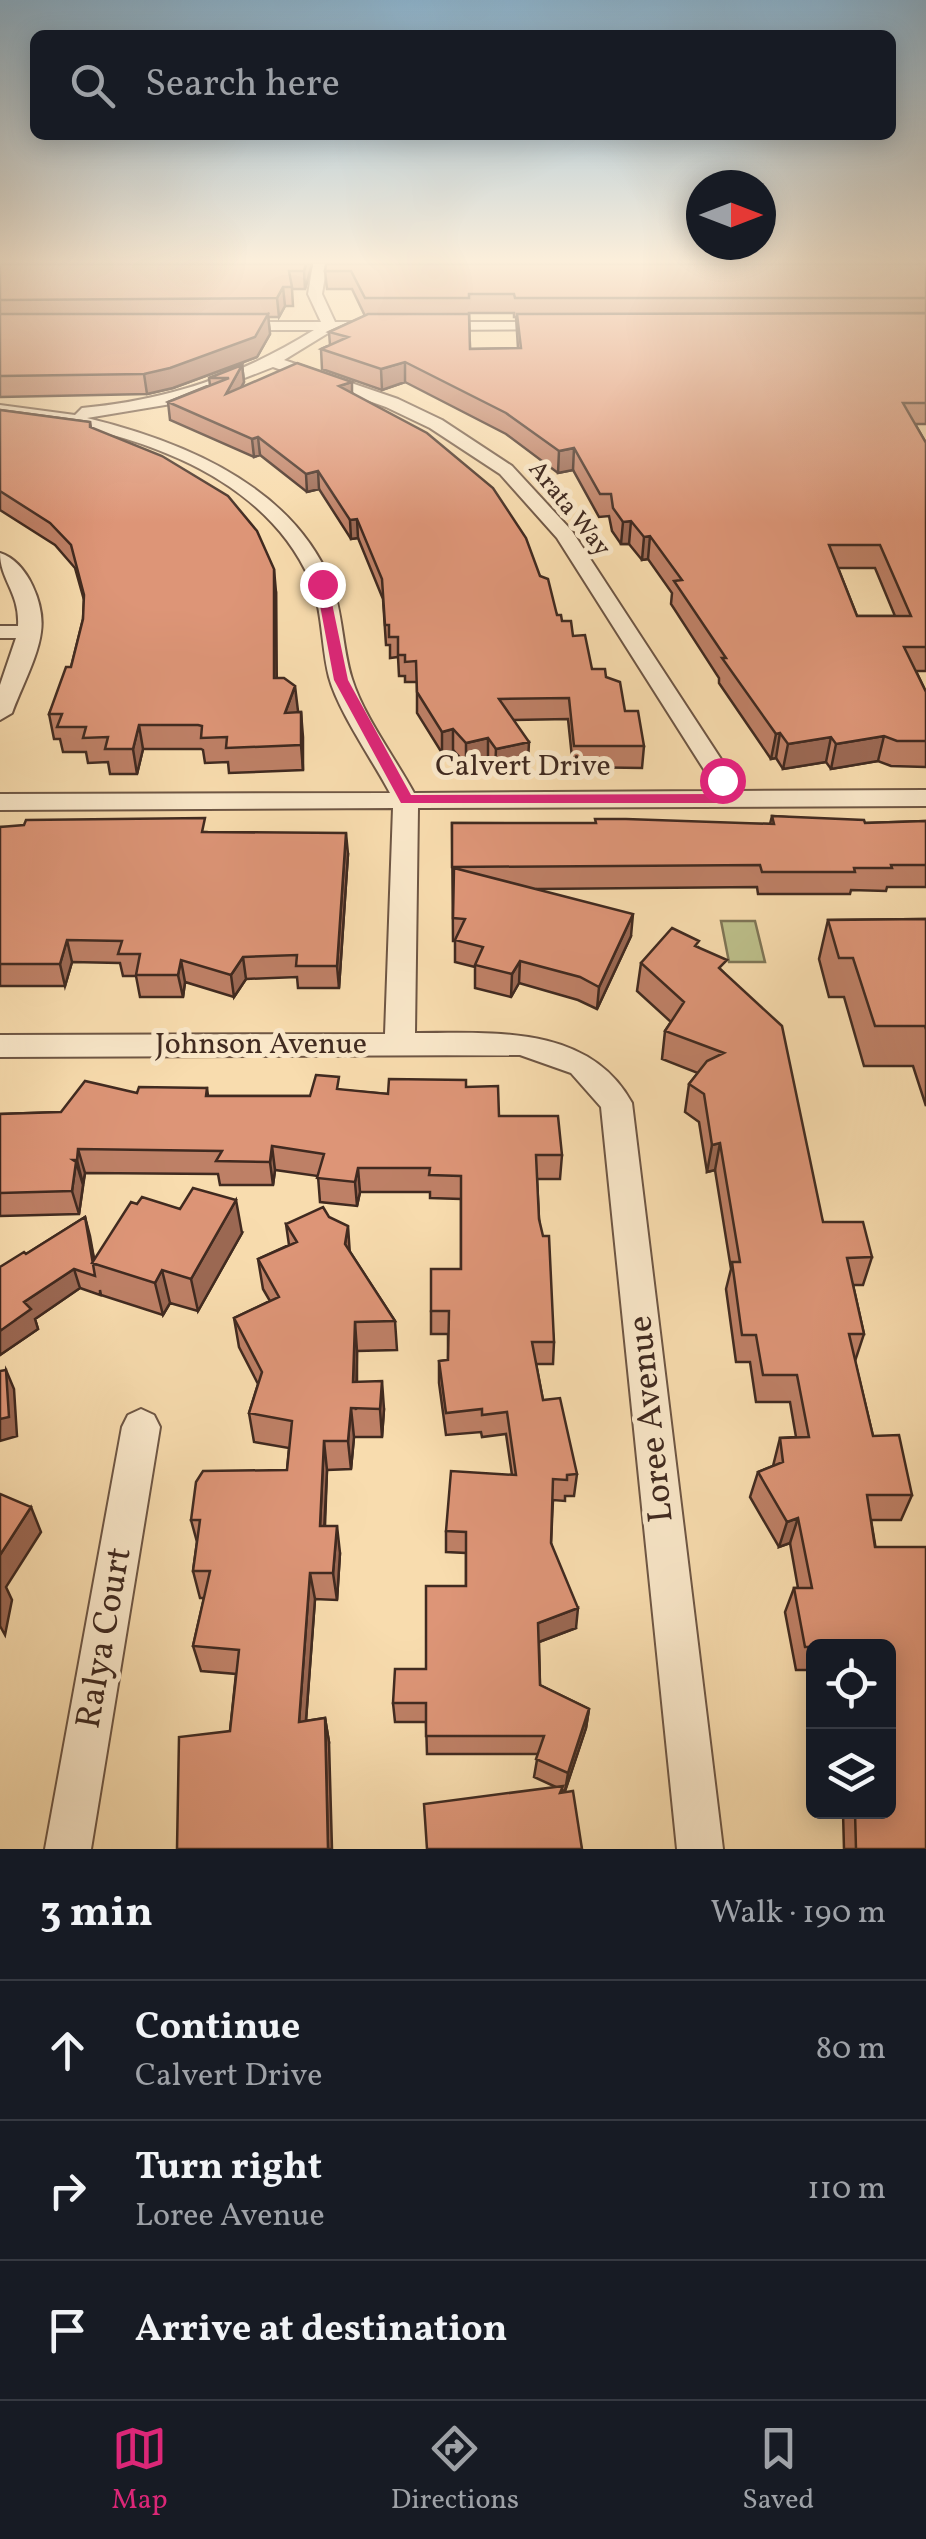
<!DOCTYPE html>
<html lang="en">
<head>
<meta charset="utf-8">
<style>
  body { margin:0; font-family:Vollkorn,serif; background:#20242c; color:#f1f3f6 }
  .controls { position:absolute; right:30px; bottom:30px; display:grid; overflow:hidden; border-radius:15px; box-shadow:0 5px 25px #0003 }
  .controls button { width:90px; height:90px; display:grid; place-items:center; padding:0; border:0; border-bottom:2px solid #363941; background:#171b24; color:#f1f3f6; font:50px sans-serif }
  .compass { position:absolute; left:686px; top:170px; width:90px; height:90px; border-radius:50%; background:#171b24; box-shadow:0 5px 25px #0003; rotate:90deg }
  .stop { position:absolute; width:30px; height:30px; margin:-22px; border:8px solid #db2777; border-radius:50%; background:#fff }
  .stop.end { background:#db2777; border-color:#fff; box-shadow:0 2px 10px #0008 }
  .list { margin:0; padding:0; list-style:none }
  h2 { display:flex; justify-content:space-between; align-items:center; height:130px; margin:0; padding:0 40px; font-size:42px }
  h2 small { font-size:32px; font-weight:400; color:#9ea1a6 }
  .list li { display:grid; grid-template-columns:65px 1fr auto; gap:30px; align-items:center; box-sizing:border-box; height:140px; padding:0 40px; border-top:2px solid #363941 }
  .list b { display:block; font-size:38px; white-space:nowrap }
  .list p { margin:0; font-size:32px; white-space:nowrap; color:#9ea1a6 }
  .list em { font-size:32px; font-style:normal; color:#9ea1a6 }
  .icon { flex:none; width:55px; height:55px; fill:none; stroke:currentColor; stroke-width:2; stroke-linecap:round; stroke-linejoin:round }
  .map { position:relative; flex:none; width:926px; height:1849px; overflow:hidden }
  .search { position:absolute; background:#171b24; box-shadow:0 5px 25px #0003; left:30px; right:30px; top:30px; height:110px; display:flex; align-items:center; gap:25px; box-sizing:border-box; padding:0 35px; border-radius:15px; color:#9ea1a6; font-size:38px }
  .sheet { height:550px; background:#171b24 }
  nav { display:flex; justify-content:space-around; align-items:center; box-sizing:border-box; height:140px; border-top:2px solid #363941; background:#171b24; font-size:28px; color:#9ea1a6 }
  nav a { display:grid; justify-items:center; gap:5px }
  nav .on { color:#db2777 }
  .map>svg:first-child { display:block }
  .green { fill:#bdc08b; stroke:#7e7556; stroke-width:2.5 }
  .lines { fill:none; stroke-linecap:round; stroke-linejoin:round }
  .minor-casing { stroke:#6e5644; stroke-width:4 }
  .minor { fill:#fae8ca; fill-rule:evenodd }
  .wall { fill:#be8066; stroke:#402a20; stroke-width:2.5; fill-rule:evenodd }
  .shaded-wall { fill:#9b6853; stroke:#402a20; stroke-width:2.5 }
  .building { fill:#dd9577; stroke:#402a20; stroke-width:2.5; fill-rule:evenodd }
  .route { fill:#db2777 }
  .labels { text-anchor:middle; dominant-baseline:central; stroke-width:10; stroke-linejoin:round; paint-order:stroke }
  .far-street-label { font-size:25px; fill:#402a20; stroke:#fae8ca }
  .street-label { font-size:30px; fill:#402a20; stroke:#fae8ca }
  .near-street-label { font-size:35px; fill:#402a20; stroke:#fae8ca }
</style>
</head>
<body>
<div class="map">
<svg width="926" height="1849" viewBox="0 0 926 1849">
  <rect width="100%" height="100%" fill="#f8dcae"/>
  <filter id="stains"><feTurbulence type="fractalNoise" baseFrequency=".002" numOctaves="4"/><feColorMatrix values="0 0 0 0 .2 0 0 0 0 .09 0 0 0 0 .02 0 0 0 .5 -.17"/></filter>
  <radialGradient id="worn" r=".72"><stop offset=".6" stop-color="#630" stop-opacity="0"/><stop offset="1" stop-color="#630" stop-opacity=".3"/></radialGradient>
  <path class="green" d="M755,921L765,962H729L721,921Z"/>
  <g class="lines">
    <defs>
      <path id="minor" d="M313,264H327L322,294L335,322H380L387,326L380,330H333L284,360L398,399L442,420L512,466L572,531L734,779L736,791L926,790V806L418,808L415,1033C492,1033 589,1024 632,1103L723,1849H677L601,1107L571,1073L520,1055L0,1057V1035L385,1034L393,808L0,810V794L390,793C373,761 338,711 329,677C321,646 323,609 310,580C260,466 113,425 0,415V405L75,415L82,408C168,400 240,376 314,330H233L226,326L233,322H321L308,294ZM273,367L386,407L430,428L500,474L557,538L710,779L712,791L414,793C395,758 363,715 352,679C342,648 343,612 331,582C291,485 182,441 87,418L183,402Z
        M555,322L562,326L560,329L433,330L426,326L433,322Z
        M0,553C28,562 45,605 41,632C38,657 21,688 12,713L0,720V685L16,638H0V626H18C20,593 0,580 0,553Z
        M141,1409L154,1415L160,1427L91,1849H45L122,1427L128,1415Z"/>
    </defs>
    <use href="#minor" class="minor-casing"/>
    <use href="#minor" class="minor"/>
  </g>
  <path class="wall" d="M0,264H312L305,289H292L293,306H285L279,317H268L270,334L257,357L173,388L147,394L0,397Z
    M926,264V424H915L926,443V671H916L926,692V767L891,766L878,761L831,769L826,762L783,769L776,758L771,759L719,683V678L671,604L672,593L648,559L642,560L629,544H621L612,531L609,516L599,517L573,470L558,473L506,434L405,382L382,390L322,369L321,349L330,345L329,332L365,316L352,289H327L325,271ZM469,313H514V317H516L518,348L470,349ZM838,568H875L895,616H857Z
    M242,365L244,382L241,387L352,393L540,576L557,615L573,636L592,669L606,677L625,711L644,746L642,768L573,767L568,719L514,720L528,763L495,771L488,759L466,764L453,750L442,753L417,713V682H405V676H399L398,657L390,658V645H386L383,599L358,538L351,539L319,489L307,492L260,455L254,457L170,420L168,402L210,385L209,378Z
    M0,410L90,422L91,428L276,592V678L297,712H301L303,770L229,773L228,762L205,763L203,750L201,749H143L137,774H110L108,762L88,763L86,752H63L60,739H54L49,714L71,667L83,619L84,600L75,568L55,545L0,510Z
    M772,816L865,823L926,821V887H887L886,891L851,890L850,894H758L757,887L536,889L631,936L597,1009L578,1000L519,983L511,997L475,988V967L455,962V941H453L452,823L770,824Z
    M0,827L207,832L348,854L339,988H298L297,977L246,979L234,997L185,982L183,997H140L136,976H123L120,963L72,962L65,986H0Z
    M926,919V1106L913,1066H864L844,997H829L819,959L828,920Z
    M698,947L724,973L823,1222L872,1257L863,1285H853L864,1334L855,1361L873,1436L912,1495L901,1520H871L926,1849H844L843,1812H888V1646H814V1677L812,1670H796L785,1612L794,1588H798L790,1543L779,1547L750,1497L758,1472L773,1466L780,1438L796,1437L790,1402H756L750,1362H736L726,1289L731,1269L715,1170L707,1172L699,1122L685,1112L689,1084L698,1073L662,1059L665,1031L671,1022L637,991L641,963Z
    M466,1087L499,1116L562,1155L560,1179H537L539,1219L554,1342L553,1364H536L543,1400L577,1474L574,1496H565V1501L553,1500L551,1543L576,1628L539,1642L540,1685L589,1709L586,1728L565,1791L562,1790V1792L582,1849L556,1787L534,1777L538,1754H427L426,1722H395L393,1703L426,1669L466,1586V1553L446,1552V1531L512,1475L506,1434L482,1437L481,1432L446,1435L439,1383V1361L448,1360V1334H431V1311L461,1269V1199L430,1198V1192H360L357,1206L320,1202L318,1176L275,1170L273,1185H220L218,1174L85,1173L79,1214L0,1216V1114L61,1112L137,1093L207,1088L208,1096H310L340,1090L388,1094Z
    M85,1217L94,1259L242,1233L198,1311L170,1303L163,1315L101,1295L100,1290V1295L80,1288L35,1319L38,1329L0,1355L26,1254Z
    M286,1224L350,1252L395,1321L397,1350L357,1351V1382L384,1409L382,1437H354L351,1469L327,1470L325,1526L340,1553L337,1600L315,1599L306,1721L325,1718L329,1742L230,1731L236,1674L201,1671L193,1646L204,1598H200L193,1571L197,1542L191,1520L287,1470L289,1448L254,1442L249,1413L258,1384L239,1347L234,1318L270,1301L263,1289L258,1259L289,1245Z"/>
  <path class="shaded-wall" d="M306,264H312L305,289L304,271Z
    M283,287L285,306L279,317L277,298Z
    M268,314L270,334L257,357L173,388L147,394L144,374Z
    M405,362V382L382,390L381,369Z
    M242,365L244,382L228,412L226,394Z
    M352,382V399L339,386Z
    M258,437L260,455L254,457L252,439Z
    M574,448L573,470L558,473L559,451Z
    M318,471L319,489L307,492L306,474Z
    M357,519L358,538L351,539L350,520Z
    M631,521L629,544H621L623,522Z
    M650,536L648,559L642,560L644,537Z
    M274,569L276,592L277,703L274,678Z
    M295,686L298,711L288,738L285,713Z
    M301,712L303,737V770L301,745Z
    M139,725L143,749L137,774L133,749Z
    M453,729V750L442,753V732Z
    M780,733L776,758L771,759L776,734Z
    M884,736L878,761L831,769L836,744Z
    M831,737L826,762L783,769L788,744Z
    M488,738V759L466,764V743Z
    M529,742L528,763L495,771L496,749Z
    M346,833L348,854L339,988L337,966Z
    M633,914L631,936L597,1009L599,987Z
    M67,940L72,962L65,986L60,964Z
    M243,957L246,979L234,997L231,975Z
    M181,960L185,982L183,997L178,975Z
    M520,961L519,983L511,997L512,974Z
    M720,1143L715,1170L707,1172L712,1145Z
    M272,1146L275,1170L273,1185L270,1162Z
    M78,1149L85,1173L83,1184L77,1160Z
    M76,1162L83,1185L79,1214L72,1191Z
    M358,1168L360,1192L357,1206L355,1182Z
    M236,1200L242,1233L198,1311L191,1279Z
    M85,1217L90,1236L95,1264L93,1263Z
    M348,1226L350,1255L345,1244Z
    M74,1269L80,1288L35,1319L38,1329L0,1355V1331L24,1302Z
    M162,1270L170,1303L163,1315L155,1283Z
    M355,1322L357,1351L356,1410L353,1382Z
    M6,1370L14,1389L17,1436L0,1441V1419Z
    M382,1381L384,1409L382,1437L380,1409Z
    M351,1408L354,1437L351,1469L348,1441Z
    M324,1441L327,1470L323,1553L320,1526Z
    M31,1507L41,1532L6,1587L12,1600L5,1635L0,1626V1555Z
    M798,1518L790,1543L779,1547L787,1522Z
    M337,1526L340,1553L337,1600L333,1573Z
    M310,1573L315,1599L304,1746L299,1722Z
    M578,1608L576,1628L536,1643L538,1623Z
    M589,1709L586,1728L565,1791L568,1773Z
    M325,1718L329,1742L332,1849H328Z"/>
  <path class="building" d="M0,264H306L304,271H289L292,287H283L277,298L0,300Z
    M326,264H926V298H515L514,294H469V298H365L351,271H325Z
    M926,313V403H903L926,443V647H904L926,692V741H897L884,736L836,744L831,737L788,744L780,733L776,734L722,658H726L674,581L682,580L650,536L644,537L631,521L623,522L613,508L611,494H600L574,448L559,451L506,413L405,362L381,369L321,349L348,337L329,332L368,314H469L470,349L521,348L517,314ZM829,545H880L911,616H857Z
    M0,314H268L255,337L170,368L144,374L0,376Z
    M297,363L352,382L339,386L427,433L493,488L526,538L540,576L548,579L557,615H561L562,621H571L573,636L585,635L592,669H605L606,677L620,682L625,711H638L644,746H574L569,698L499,699L529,742L496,749L488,738L466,743L453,729L442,732L417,692L416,661L405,662V655H398V637H389V625H385L382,579L357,519L350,520L318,471L306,474L258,437L252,439L168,402L229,378H209L242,365L226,394Z
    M0,410L90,422V427L162,456L228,496L257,531L274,569V678H284L295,686L285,713L301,712V745L226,748L227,737L201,738L202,726L198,725H139L133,749H105L108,737L83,738L86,727H57L62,714H49L66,667H71L83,619L84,595L71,545L50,523L0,491Z
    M772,816L864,820L865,823L926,821V865H891L892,868H854L855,872H762L760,865L452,867V823H596L595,819H626L774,824Z
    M205,818L202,832L346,833L337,966H296L297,955L243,957L231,975L181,960L178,975H136L140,954H118L122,941L67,940L60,964H0V827L24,825L26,820Z
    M454,868L633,914L599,987L580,977L520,961L512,974L475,965L483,947L455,940L465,919L453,918Z
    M926,919V1029L925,1026H875L853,958H839L828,920Z
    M672,928L699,941L695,946L727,960L719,968L782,1026L823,1222H863L872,1257L847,1258L864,1334H849L873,1436L899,1435L912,1495H867L875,1547H926V1849H856L855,1812H888V1646L805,1647L794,1588H812L798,1518L787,1522L758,1472L783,1462L780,1438L809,1437L797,1375H763L756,1335H742L732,1262H740L720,1143L712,1145L704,1094L689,1084L707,1061L724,1053L665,1031L684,1002L641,963Z
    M316,1075L339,1077L337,1089L388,1094L389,1079L466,1080V1087L498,1086L499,1116H558L562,1155H536L539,1219L543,1236H549L554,1342H532L543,1400L560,1398L577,1474L567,1475V1480L553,1479L551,1543L578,1608L538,1623L540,1685L589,1709L568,1773L536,1759L544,1736H426V1703H393L395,1669H426V1586H466V1532L446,1531L451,1471L516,1475L507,1412L482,1415V1409L446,1413L439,1361L448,1360L449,1311H431V1269H461V1176L429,1175L430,1168H358L355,1182L317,1178L324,1154L272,1146L270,1162L216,1161L222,1151L78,1149L77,1160H73L76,1162L72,1191L0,1193V1114L61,1112L85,1081L137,1093L139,1087L207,1088L206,1096H310Z
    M193,1188L236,1200L191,1279L162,1270L155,1283L92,1263L131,1202L137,1204L142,1197L180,1209Z
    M323,1207L329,1217L348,1226L345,1244L395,1321L355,1322L353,1382L382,1381L380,1409L351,1408L348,1441H324L320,1526H337L333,1573H310L299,1722L325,1718L328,1849H177L179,1737L230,1731L239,1650L193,1646L210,1571H193L200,1520H191L196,1482L203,1471L287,1470L292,1421L249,1413L262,1372L234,1318L279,1297L258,1259L297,1242L286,1224Z
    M85,1217L95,1276L74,1269L24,1302L31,1309L0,1331V1267L24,1252L26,1254Z
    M6,1370L9,1417L0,1419V1371Z
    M0,1494L31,1507L0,1555Z
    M563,1786L560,1793L573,1791L582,1849H427L424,1804Z"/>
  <linearGradient id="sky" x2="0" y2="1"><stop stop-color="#8bb6d3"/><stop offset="0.5" stop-color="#fcefdb"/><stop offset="1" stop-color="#fcefdb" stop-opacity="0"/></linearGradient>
  <rect width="926" height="523" fill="url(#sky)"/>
  <path class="route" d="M322,581L328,584L348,680L411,795L717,794L715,780L722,775L729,780L732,798L725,803H401L334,680L316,584Z"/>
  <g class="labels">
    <g class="far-street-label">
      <text transform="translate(569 509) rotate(51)">Arata Way</text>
    </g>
    <g class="street-label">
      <text x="523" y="767">Calvert Drive</text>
      <text x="261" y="1045">Johnson Avenue</text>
    </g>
    <g class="near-street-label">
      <text transform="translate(652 1419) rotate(-96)">Loree Avenue</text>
      <text transform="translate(105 1638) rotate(-80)">Ralya Court</text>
    </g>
  </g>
  <rect width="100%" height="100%" filter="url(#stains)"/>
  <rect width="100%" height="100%" fill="url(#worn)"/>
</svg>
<div class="controls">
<button><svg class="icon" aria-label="locate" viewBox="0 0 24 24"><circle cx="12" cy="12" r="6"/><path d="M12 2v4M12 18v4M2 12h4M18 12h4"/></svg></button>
<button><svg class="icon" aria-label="layers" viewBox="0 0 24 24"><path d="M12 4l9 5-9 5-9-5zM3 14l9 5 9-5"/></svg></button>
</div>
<svg class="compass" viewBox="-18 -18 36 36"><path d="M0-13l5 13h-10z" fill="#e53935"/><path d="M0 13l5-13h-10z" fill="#9ea1a6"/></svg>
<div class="stop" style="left:722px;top:780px"></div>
<div class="stop end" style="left:322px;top:584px"></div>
<div class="search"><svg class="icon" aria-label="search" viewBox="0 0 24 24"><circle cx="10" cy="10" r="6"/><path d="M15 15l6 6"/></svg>Search here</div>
</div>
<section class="sheet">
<h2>3 min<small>Walk · 190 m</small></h2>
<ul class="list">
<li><svg class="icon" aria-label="ahead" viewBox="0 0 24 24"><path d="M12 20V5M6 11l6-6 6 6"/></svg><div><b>Continue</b><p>Calvert Drive</p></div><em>80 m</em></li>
<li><svg class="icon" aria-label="right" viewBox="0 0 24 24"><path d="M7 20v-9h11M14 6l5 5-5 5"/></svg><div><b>Turn right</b><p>Loree Avenue</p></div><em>110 m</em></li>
<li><svg class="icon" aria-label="arrive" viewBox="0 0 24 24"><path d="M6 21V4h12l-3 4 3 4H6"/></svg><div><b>Arrive at destination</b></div></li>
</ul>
</section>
<nav>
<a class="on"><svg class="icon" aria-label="map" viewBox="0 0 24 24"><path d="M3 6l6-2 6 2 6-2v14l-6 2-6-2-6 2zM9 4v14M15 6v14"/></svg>Map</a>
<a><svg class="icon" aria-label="directions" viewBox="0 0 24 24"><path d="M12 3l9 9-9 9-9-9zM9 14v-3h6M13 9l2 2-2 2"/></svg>Directions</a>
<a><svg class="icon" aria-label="saved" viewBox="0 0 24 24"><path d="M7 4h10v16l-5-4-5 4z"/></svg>Saved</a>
</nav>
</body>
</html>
